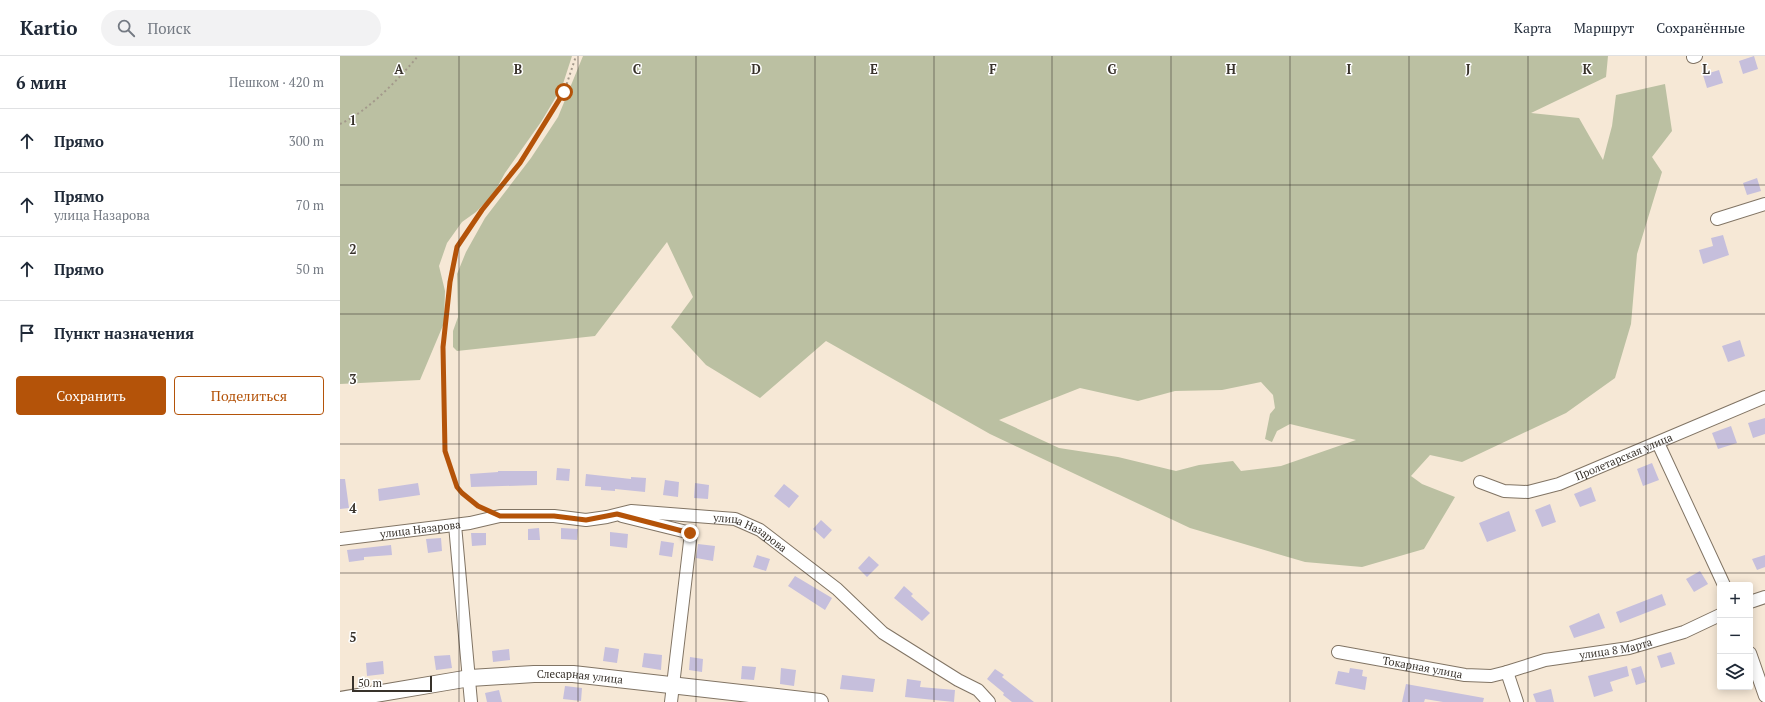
<!DOCTYPE html>
<html lang="ru">
<head>
<meta charset="utf-8">
<style>
  body { margin:0; font-family:"PT Serif",serif; background:#f2f2f3; color:#1f2937 }
  .controls { position:absolute; right:12px; bottom:12px; display:grid; overflow:hidden; border-radius:4px; box-shadow:0 2px 10px #0003 }
  .controls button { width:36px; height:36px; display:grid; place-items:center; padding:0; border:0; border-bottom:1px solid #e0e1e3; background:#fff; color:#1f2937; font:20px sans-serif }
  .scale { position:absolute; left:12px; bottom:10px; width:80px; box-sizing:border-box; padding-left:4px; border:2px solid #38322b; border-top:0; font-size:11px; line-height:14px; white-space:nowrap; color:#38322b; -webkit-text-stroke:3px #fff; paint-order:stroke }
  .stop { position:absolute; width:12px; height:12px; margin:-9px; border:3px solid #b45309; border-radius:50%; background:#fff }
  .stop.end { background:#b45309; border-color:#fff; box-shadow:0 1px 4px #0008 }
  .list { margin:0; padding:0; list-style:none }
  h2 { display:flex; justify-content:space-between; align-items:center; height:52px; margin:0; padding:0 16px; font-size:17px }
  h2 small { font-size:13px; font-weight:400; color:#747a83 }
  .list li { display:grid; grid-template-columns:26px 1fr auto; gap:12px; align-items:center; box-sizing:border-box; height:64px; padding:0 16px; border-top:1px solid #e0e1e3 }
  .list b { display:block; font-size:15px; white-space:nowrap }
  .list p { margin:0; font-size:13px; white-space:nowrap; color:#747a83 }
  .list em { font-size:13px; font-style:normal; color:#747a83 }
  .actions { display:flex; gap:8px; padding:12px 16px }
  .actions a { flex:1; padding:9px 0; border:1px solid #b45309; border-radius:4px; text-align:center; font-size:14px; color:#b45309 }
  .actions .main { background:#b45309; color:#fff }
  .icon { flex:none; width:22px; height:22px; fill:none; stroke:currentColor; stroke-width:2; stroke-linecap:round; stroke-linejoin:round }
  .map { position:relative; flex:none; width:1425px; height:646px; overflow:hidden }
  header { display:flex; align-items:center; gap:24px; box-sizing:border-box; height:56px; padding:0 20px; background:#fff; border-bottom:1px solid #e0e1e3 }
  header strong { font-size:19px }
  nav { display:flex; gap:22px; margin-inline-start:auto; font-size:14px }
  .search { width:280px; height:36px; background:#f2f2f3; display:flex; align-items:center; gap:10px; box-sizing:border-box; padding:0 14px; border-radius:22px; color:#747a83; font-size:15px }
  main { display:flex }
  aside { flex:1; background:#fff }
  .map>svg:first-child { display:block }
  .forest { fill:#bbc0a2; fill-rule:evenodd }
  .building { fill:#c6bfdc }
  .lines { fill:none; stroke-linecap:round; stroke-linejoin:round }
  .minor-casing { stroke:#817464; stroke-width:14 }
  .tertiary-casing { stroke:#817464; stroke-width:18 }
  .path { stroke:#a3998b; stroke-width:2; stroke-dasharray:2 3; stroke-linecap:butt }
  .minor { stroke:#fff; stroke-width:12 }
  .tertiary { stroke:#fff; stroke-width:16 }
  .route { stroke:#b45309; stroke-width:5 }
  .grid { fill:none; stroke:#38322b; stroke-width:1; stroke-opacity:0.55 }
  .labels { text-anchor:middle; dominant-baseline:central; stroke-width:3; stroke-linejoin:round; paint-order:stroke }
  .street-label { font-size:11px; fill:#38322b; stroke:#fff }
  .grid-label { font-size:13px; text-anchor:middle; font-weight:bold; fill:#38322b; stroke:#fff; stroke-width:3; stroke-linejoin:round; paint-order:stroke }
</style>
</head>
<body>
<header>
<strong>Kartio</strong>
<div class="search"><svg class="icon" aria-label="search" viewBox="0 0 24 24"><circle cx="10" cy="10" r="6"/><path d="M15 15l6 6"/></svg>Поиск</div>
<nav><a>Карта</a><a>Маршрут</a><a>Сохранённые</a></nav>
</header>
<main>
<aside>
<h2>6 мин<small>Пешком · 420 m</small></h2>
<ul class="list">
<li><svg class="icon" aria-label="ahead" viewBox="0 0 24 24"><path d="M12 20V5M6 11l6-6 6 6"/></svg><div><b>Прямо</b></div><em>300 m</em></li>
<li><svg class="icon" aria-label="ahead" viewBox="0 0 24 24"><path d="M12 20V5M6 11l6-6 6 6"/></svg><div><b>Прямо</b><p>улица Назарова</p></div><em>70 m</em></li>
<li><svg class="icon" aria-label="ahead" viewBox="0 0 24 24"><path d="M12 20V5M6 11l6-6 6 6"/></svg><div><b>Прямо</b></div><em>50 m</em></li>
<li><svg class="icon" aria-label="arrive" viewBox="0 0 24 24"><path d="M6 21V4h12l-3 4 3 4H6"/></svg><div><b>Пункт назначения</b></div></li>
</ul>
<div class="actions"><a class="main">Сохранить</a><a>Поделиться</a></div>
</aside>
<div class="map">
<svg width="1425" height="646" viewBox="0 0 1425 646">
  <rect width="100%" height="100%" fill="#f6e8d6"/>
  <path class="forest" d="M0,0H232L222,31L201,66L165,117L153,139L136,156L122,166L107,187L99,210L105,235L104,267L80,324L0,328Z
    M243,0H1268L1266,21L1191,57L1239,62L1263,104L1272,70L1276,39L1325,28L1332,75L1312,101L1322,116L1297,198L1291,268L1275,322L1226,357L1122,406L1090,399L1071,420L1082,428L1115,441L1084,493L1022,511L965,506L850,472L650,378L486,285L420,342L366,309L331,271L353,241L327,186L255,280L117,295L113,291V275L118,261L117,218L126,196L145,162L191,102L218,61ZM921,326L933,339L935,352L930,358L925,383L932,386L937,375L950,368L1016,384L941,410L901,415L893,405L859,409L836,415L778,401L719,392L659,364L740,332L798,345L835,335L882,334Z"/>
  <path class="building" d="M1414,0L1418,13L1403,18L1399,5Z
    M1379,14L1383,27L1367,32L1363,19Z
    M1417,122L1421,135L1407,139L1403,127Z
    M1383,179L1389,199L1363,208L1359,194L1373,190L1371,182Z
    M1400,284L1405,300L1388,306L1382,290Z
    M1425,362V378L1413,382L1408,367Z
    M1391,370L1397,387L1378,393L1372,377Z
    M1312,407L1319,424L1303,430L1297,413Z
    M217,412L230,413L229,425L216,424Z
    M158,415H197V429L131,431L130,418L158,416Z
    M246,418L291,423V421L306,422L305,436L275,433V435L261,434V431L245,430Z
    M0,423H5L9,452L0,453Z
    M325,424L339,426L338,441L323,439Z
    M78,427L80,439L39,445L38,433Z
    M355,427L369,429L368,443L354,442Z
    M444,428L459,440L449,452L434,440Z
    M1251,431L1256,445L1240,451L1234,438Z
    M1210,448L1216,466L1202,471L1195,454Z
    M1169,455L1176,475L1147,486L1139,467Z
    M481,464L492,474L484,483L473,473Z
    M199,472L200,484H188V473Z
    M221,472L238,473L237,484L221,483Z
    M270,476L288,478L287,492L270,490Z
    M131,477H146V489L132,490Z
    M101,482L102,495L88,497L86,483Z
    M321,485L334,487L332,501L319,499Z
    M358,488L375,490L373,505L356,502Z
    M51,489L52,499L24,501V504L9,506L7,494Z
    M417,499L430,503L426,515L413,511Z
    M1425,499V511L1417,514L1412,503Z
    M529,500L539,509L527,521L518,512Z
    M1360,515L1368,528L1354,536L1346,523Z
    M455,520L492,542L485,554L448,530Z
    M564,530L573,538L571,540L590,557L582,565L554,542Z
    M1322,538L1326,549L1280,567L1276,556Z
    M1259,557L1265,572L1234,582L1229,570Z
    M265,591L279,593L277,607L263,605Z
    M169,593L170,604L153,606L152,595Z
    M1331,596L1335,608L1321,612L1317,600Z
    M304,597L322,599L321,614L302,611Z
    M110,599L112,612L96,614L94,600Z
    M350,601L363,603L362,616L349,614Z
    M43,605L44,618L27,620L26,607Z
    M402,610L416,611L414,624L401,623Z
    M1287,610L1289,620L1270,626L1273,635L1254,641L1248,620Z
    M1301,610L1306,626L1296,629L1291,613Z
    M441,612L456,614L454,630L440,628Z
    M1010,612L1023,614L1022,620L1027,621L1025,634L995,628L998,615L1009,617Z
    M655,613L664,619L662,621L694,646H672L663,639L664,637L647,623Z
    M502,619L535,623L533,636L500,633Z
    M567,623L581,625L580,631L615,634L614,646L565,641Z
    M1066,628L1144,642L1143,646H1103L1085,643L1084,646H1062Z
    M225,630L242,632L241,645L223,643Z
    M1211,633L1214,646H1196L1193,638Z
    M159,634L162,646H147L145,637Z"/>
  <g class="lines">
    <defs>
      <g id="minor">
        <path d="M1353,1L1356,0"/>
        <path d="M1377,163L1425,148"/>
        <path d="M1318,387L1384,529"/>
        <path id="s1" d="M1140,426L1164,435L1188,436L1219,428L1425,341"/>
        <path d="M282,460L351,477L331,646"/>
        <path d="M115,469L131,646"/>
        <path id="s2" d="M0,483L130,467L160,460H214L246,464L267,461L291,455L395,463L420,474L497,533L543,577L618,624L638,634L649,646"/>
        <path d="M1410,546L1425,541"/>
        <path id="s3" d="M998,596L1125,619L1151,620L1167,616L1205,604L1289,592L1344,576L1380,559"/>
        <path d="M1410,597L1425,640"/>
        <path d="M1167,616L1177,646"/>
      </g>
      <g id="tertiary">
        <path id="s4" d="M0,644L130,622L194,618H233L480,646"/>
      </g>
    </defs>
    <use href="#minor" class="minor-casing"/>
    <use href="#tertiary" class="tertiary-casing"/>
    <path class="path" d="M0,68C27,56 59,23 78,0
      M144,453L122,437L117,431L105,395L103,291L110,226L117,191L142,154L180,107L224,36L236,0"/>
    <use href="#minor" class="minor"/>
    <use href="#tertiary" class="tertiary"/>
  </g>
  <g class="lines">
    <path class="route" d="M224,36L180,107L142,154L117,191L110,226L103,291L105,395L117,431L122,437L138,450L160,460H214L246,464L277,458L350,477"/>
  </g>
  <path class="grid" d="M119,0V646M238,0V646M356,0V646M475,0V646M594,0V646M712,0V646M831,0V646M950,0V646M1069,0V646M1188,0V646M1306,0V646M0,129H1425M0,258H1425M0,388H1425M0,517H1425"/>
  <g class="labels">
    <g class="street-label">
      <text stroke="none"><textPath href="#s1" startOffset="152">Пролетарская улица</textPath></text>
      <text stroke="none"><textPath href="#s2" startOffset="81">улица Назарова</textPath></text>
      <text stroke="none"><textPath href="#s2" startOffset="417">улица Назарова</textPath></text>
      <text stroke="none"><textPath href="#s3" startOffset="283">улица 8 Марта</textPath></text>
      <text stroke="none"><textPath href="#s3" startOffset="86">Токарная улица</textPath></text>
      <text stroke="none"><textPath href="#s4" startOffset="242">Слесарная улица</textPath></text>
    </g>
  </g>
  <g class="grid-label">
    <text x="59" y="18">A</text>
    <text x="178" y="18">B</text>
    <text x="297" y="18">C</text>
    <text x="416" y="18">D</text>
    <text x="534" y="18">E</text>
    <text x="653" y="18">F</text>
    <text x="772" y="18">G</text>
    <text x="891" y="18">H</text>
    <text x="1009" y="18">I</text>
    <text x="1128" y="18">J</text>
    <text x="1247" y="18">K</text>
    <text x="1366" y="18">L</text>
    <text x="13" y="69">1</text>
    <text x="13" y="198">2</text>
    <text x="13" y="328">3</text>
    <text x="13" y="457">4</text>
    <text x="13" y="586">5</text>
  </g>
</svg>
<div class="controls">
<button>+</button>
<button>−</button>
<button><svg class="icon" aria-label="layers" viewBox="0 0 24 24"><path d="M12 4l9 5-9 5-9-5zM3 14l9 5 9-5"/></svg></button>
</div>
<div class="scale">50 m</div>
<div class="stop" style="left:224px;top:36px"></div>
<div class="stop end" style="left:350px;top:477px"></div>
</div>
</main>
</body>
</html>
